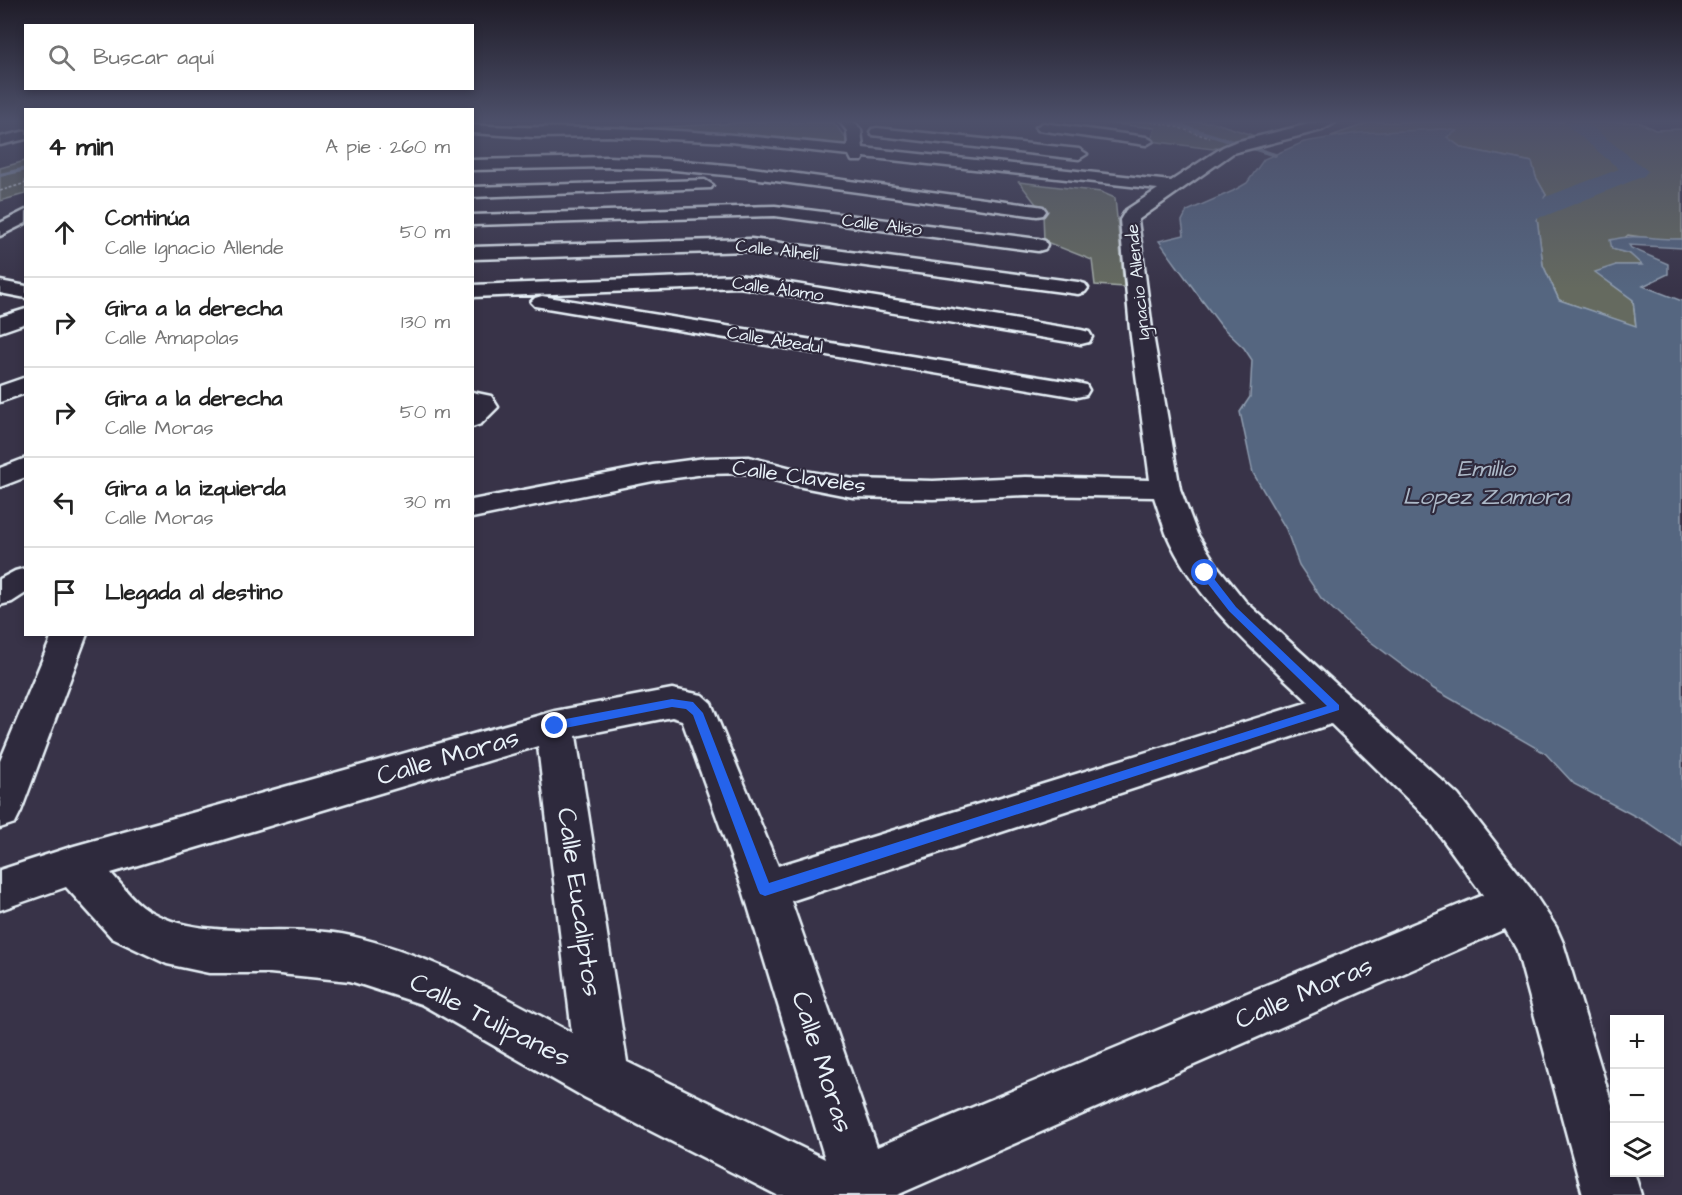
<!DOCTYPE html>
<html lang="es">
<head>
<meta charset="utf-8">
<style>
  body { margin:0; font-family:"Architects Daughter",sans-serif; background:#f6f6f6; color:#222 }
  .controls { position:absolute; right:18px; bottom:18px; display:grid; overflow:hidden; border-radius:0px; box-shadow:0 3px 9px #0003 }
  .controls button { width:54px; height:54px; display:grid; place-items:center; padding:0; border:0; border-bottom:2px solid #e0e0e0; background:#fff; color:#222; font:30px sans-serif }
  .stop { position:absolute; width:18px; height:18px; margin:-14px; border:4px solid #2563eb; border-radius:50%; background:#fff }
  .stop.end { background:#2563eb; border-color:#fff; box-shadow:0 2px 6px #0008 }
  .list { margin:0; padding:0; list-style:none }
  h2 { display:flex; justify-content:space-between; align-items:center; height:78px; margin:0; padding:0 24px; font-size:26px }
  h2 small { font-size:20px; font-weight:400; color:#767676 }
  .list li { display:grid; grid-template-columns:39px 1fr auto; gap:18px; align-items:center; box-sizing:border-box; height:90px; padding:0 24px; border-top:2px solid #e0e0e0 }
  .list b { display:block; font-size:22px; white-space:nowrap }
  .list p { margin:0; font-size:20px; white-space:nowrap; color:#767676 }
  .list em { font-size:20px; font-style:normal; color:#767676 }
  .icon { flex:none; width:33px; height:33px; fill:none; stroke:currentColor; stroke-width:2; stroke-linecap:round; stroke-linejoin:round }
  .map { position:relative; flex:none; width:1682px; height:1195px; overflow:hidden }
  .search { position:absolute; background:#fff; box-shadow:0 3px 9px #0003; left:24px; top:24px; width:450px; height:66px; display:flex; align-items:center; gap:15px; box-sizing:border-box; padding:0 21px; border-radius:0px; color:#767676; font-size:22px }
  .panel { position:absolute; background:#fff; box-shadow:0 3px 9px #0003; left:24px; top:108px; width:450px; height:528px; border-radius:0px }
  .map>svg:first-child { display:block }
  .green { fill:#656b5e; stroke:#a6aeab; stroke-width:1.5 }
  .water { fill:#556680; stroke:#909eb0; stroke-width:1.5 }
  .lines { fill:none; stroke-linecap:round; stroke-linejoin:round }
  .stream { stroke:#909eb0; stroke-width:4 }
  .river { fill:#556680; fill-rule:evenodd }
  .minor-casing { stroke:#e8f1f8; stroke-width:5 }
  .path { stroke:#e8f1f8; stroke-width:1.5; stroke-dasharray:3 2; stroke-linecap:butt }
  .minor { fill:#2f2a3d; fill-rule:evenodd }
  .route { fill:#2563eb }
  .labels { text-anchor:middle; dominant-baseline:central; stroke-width:4.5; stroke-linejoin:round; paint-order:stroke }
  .far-street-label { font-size:18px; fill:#e8f1f8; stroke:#2f2a3d }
  .street-label { font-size:22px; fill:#e8f1f8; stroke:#2f2a3d }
  .water-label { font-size:24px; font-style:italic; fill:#adb9c8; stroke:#2f2a3d }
  .near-street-label { font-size:27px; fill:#e8f1f8; stroke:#2f2a3d }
</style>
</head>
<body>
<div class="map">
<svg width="1682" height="1195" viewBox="0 0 1682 1195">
  <rect width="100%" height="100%" fill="#383348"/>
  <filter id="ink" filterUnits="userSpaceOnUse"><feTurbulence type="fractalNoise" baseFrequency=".0167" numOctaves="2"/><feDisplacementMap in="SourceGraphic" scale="12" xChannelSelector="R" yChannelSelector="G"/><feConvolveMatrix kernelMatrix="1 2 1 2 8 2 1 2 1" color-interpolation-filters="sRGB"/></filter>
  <g filter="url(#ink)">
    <path class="green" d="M761,122L834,123L848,141L845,147L644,131L643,128Z
      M1097,122H1213L1252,135L1213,149L1151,141L1155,128Z
      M1371,122H1639L1655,130L1682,129V239L1663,240L1628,235L1612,249L1630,254L1643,265H1616L1633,300L1636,327L1559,300L1543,265L1536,210L1546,195L1536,177L1532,162L1462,148L1447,137L1456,131L1444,129L1331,136Z
      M25,161V194L0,201V168Z
      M1019,182L1101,192L1115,198L1124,287L1095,285L1092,260L1044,241L1043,213Z"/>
    <path class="water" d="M1444,129L1457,131L1447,137L1462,148L1532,162L1536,177L1546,195L1536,210L1543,265L1559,300L1636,326L1633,300L1595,272L1616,265H1642L1630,254L1612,249L1610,240C1636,233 1655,240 1682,239V248L1629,245L1631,248L1668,264V274L1643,286L1682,301V846L1648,823L1574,784L1545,753L1434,689L1355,630L1321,598L1299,565L1286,529L1253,473L1240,412L1250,397L1252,360L1244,348L1222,327L1201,299L1159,241L1184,235L1182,221L1187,211L1233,191L1247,183L1264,159L1304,142L1358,133Z"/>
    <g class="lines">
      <path class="stream" d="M1169,122L1275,155
        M0,175L26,169"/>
      <path class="river" d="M1563,122H1586L1648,171L1644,176L1545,216L1536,218L1527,216L1523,210L1527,204L1619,169Z"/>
      <defs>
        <path id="minor" d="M840,122H854L861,130L863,148L1171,181L1223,147L1235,142L1317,122H1336L1322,130L1233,153L1138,220L1152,329L1180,489L1197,534L1218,567L1245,601L1458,795L1531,889L1556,927L1563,943L1614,1111V1172H1634L1641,1195H1583L1517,950L1505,929L897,1195H777L584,1097L421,1004L350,981L270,973H209L167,964L112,938L66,887L0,910V870L74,846L555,711L672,689L702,695L711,703L778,866L1309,702C1257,652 1195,601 1166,533C1162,521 1158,509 1154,497L1026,495L933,499L853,497L797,486L748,473L705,474L653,481L472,518V500L653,465L705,458L749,457L799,470L853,479L933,481L1026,477L1150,480L1130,329L1120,220L1126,210L1158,189L864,157L862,161H852L849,155L730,142L609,136L533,137L472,133V125C519,128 564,127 610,128C690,130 769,138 848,146L847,131ZM672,717L682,720L743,890L825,1159L627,1062L576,736ZM1331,724L1428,819L1483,895L877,1147L791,901ZM538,746L572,1033C499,994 432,955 351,936C286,921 204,945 146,909C133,901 121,884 111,873Z
          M1043,123L1146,137L1153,141L1146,145L1038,130L1036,127Z
          M877,128L1079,149L1087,154L1079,159L872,135L870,132L872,129Z
          M26,131V139L0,145V137Z
          M607,157L665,159L745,167L1037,206L1043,207L1046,211L1043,215L1037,216L745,177L665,169L607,167L472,170V160Z
          M705,180L713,185L711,188L472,197V187Z
          M775,206L1038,239L1045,241L1047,245L1045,249L1038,251L775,216L472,225V215Z
          M26,210V223L0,236V223Z
          M751,239L1078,282L1085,284L1088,288L1085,292L1078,294L751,251L472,259V247Z
          M739,275L1081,330L1089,332L1092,337L1089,342L1081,344L739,287L472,297L473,285Z
          M0,281L26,286V298L0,293Z
          M542,296L1077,383L1086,385L1089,390L1086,395L1077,397L535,306L531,302L535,298Z
          M26,309V323L0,332V317Z
          M26,377V393L0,402V386Z
          M472,392L491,396L498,407L481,424L472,427Z
          M26,458V477L0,487V468Z
          M26,568V593L12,602L0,605V579L15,571Z
          M53,634H87L21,811L15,823L0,828V761Z"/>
      </defs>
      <use href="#minor" class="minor-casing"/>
      <path class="path" d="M1151,122L1170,125L1210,138
        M0,191L26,183"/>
      <use href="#minor" class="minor"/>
    </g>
  </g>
  <linearGradient id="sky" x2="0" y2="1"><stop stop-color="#1f1c28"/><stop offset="0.42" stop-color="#4d506a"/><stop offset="1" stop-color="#4d506a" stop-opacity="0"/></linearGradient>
  <rect width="1682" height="289" fill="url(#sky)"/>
  <path class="route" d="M1201,571H1208L1236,607L1339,705V710L765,896L760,894L758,890L693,715L686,709L672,707L555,730L550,726L555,721L672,699L693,702L703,713L769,883L1327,706L1229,611L1201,575Z"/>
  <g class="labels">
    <g class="far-street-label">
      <text transform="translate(882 225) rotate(7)">Calle Aliso</text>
      <text transform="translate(777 250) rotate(6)">Calle Alhelí</text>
      <text transform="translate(1138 282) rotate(-96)">Ignacio Allende</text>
      <text transform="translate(778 289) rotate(8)">Calle Álamo</text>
      <text transform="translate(775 340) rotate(9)">Calle Abedul</text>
    </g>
    <g class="street-label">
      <text transform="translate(799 477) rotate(8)">Calle Claveles</text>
    </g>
    <g class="water-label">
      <text x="1486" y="469">Emilio<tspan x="1486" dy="28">Lopez Zamora</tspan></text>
    </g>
    <g class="near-street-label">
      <text transform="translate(448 757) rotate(-16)">Calle Moras</text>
      <text transform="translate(579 902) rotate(82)">Calle Eucaliptos</text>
      <text transform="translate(1304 993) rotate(-23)">Calle Moras</text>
      <text transform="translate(490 1020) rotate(27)">Calle Tulipanes</text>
      <text transform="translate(822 1062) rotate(72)">Calle Moras</text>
    </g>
  </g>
</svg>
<div class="controls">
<button>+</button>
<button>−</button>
<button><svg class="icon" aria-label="layers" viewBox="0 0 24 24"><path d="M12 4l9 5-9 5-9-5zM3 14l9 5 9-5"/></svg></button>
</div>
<div class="stop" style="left:1205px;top:573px"></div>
<div class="stop end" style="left:555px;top:726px"></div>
<div class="search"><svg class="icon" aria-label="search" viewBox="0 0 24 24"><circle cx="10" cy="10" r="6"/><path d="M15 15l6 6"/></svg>Buscar aquí</div>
<section class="panel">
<h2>4 min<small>A pie · 260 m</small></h2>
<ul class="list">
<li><svg class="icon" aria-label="ahead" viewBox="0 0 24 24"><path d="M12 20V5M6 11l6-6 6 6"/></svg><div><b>Continúa</b><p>Calle Ignacio Allende</p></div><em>50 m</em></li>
<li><svg class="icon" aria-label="right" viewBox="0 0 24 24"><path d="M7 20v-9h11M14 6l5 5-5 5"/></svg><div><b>Gira a la derecha</b><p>Calle Amapolas</p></div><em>130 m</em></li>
<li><svg class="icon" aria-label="right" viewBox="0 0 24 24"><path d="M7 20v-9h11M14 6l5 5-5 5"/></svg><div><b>Gira a la derecha</b><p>Calle Moras</p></div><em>50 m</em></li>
<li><svg class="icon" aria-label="left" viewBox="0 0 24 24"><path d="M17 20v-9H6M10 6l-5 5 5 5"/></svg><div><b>Gira a la izquierda</b><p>Calle Moras</p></div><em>30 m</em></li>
<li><svg class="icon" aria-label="arrive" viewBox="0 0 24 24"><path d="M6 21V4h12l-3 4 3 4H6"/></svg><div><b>Llegada al destino</b></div></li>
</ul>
</section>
</div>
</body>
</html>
